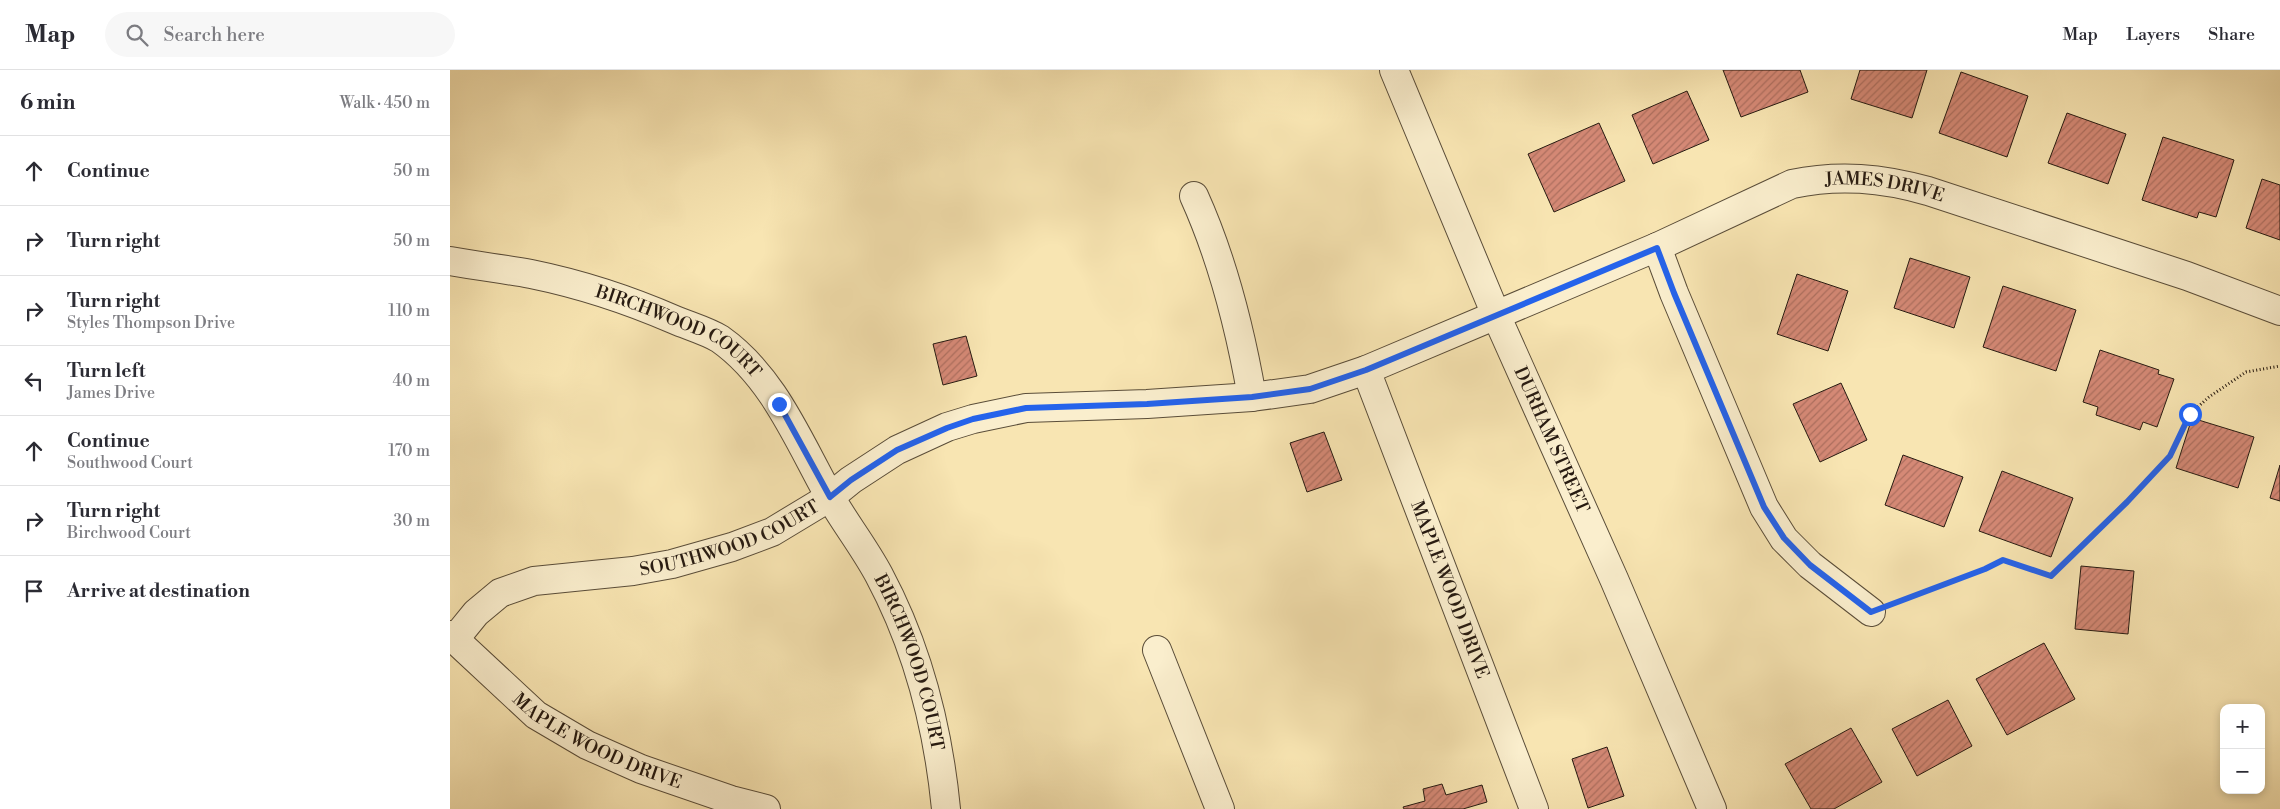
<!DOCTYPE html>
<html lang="en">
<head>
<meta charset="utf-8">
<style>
  body { margin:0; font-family:"Libre Bodoni",serif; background:#f7f7f7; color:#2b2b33 }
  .controls { position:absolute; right:15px; bottom:15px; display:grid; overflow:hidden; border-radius:10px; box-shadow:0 2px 8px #0003 }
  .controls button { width:45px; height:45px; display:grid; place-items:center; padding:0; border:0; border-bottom:1px solid #e1e1e2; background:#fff; color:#2b2b33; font:25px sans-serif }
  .stop { position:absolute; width:15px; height:15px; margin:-11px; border:4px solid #2563eb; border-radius:50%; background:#fff }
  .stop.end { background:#2563eb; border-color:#fff; box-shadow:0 1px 5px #0008 }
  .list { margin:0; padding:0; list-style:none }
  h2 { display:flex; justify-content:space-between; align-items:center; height:65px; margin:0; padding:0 20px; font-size:21px }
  h2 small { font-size:16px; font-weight:400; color:#7c7c81 }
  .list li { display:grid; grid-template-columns:32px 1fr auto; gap:15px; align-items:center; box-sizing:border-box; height:70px; padding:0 20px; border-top:1px solid #e1e1e2 }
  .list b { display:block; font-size:19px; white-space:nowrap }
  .list p { margin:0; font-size:16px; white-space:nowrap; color:#7c7c81 }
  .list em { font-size:16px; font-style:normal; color:#7c7c81 }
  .icon { flex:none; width:28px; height:28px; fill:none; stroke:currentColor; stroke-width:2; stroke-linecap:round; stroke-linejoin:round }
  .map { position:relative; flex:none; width:1830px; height:739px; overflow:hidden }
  header { display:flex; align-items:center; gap:30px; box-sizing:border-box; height:70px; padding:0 25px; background:#fff; border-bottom:1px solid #e1e1e2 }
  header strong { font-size:24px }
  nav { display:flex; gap:28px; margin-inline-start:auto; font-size:18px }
  .search { width:350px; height:45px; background:#f7f7f7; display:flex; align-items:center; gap:12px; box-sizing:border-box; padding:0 18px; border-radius:28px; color:#7c7c81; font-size:19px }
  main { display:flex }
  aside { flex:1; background:#fff }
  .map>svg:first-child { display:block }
  .building { fill:url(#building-hatch); stroke:#261a11 }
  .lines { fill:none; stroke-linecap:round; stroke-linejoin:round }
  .minor-casing { stroke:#5a4d39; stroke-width:30 }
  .path { stroke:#261a11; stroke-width:3; stroke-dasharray:1 2.5; stroke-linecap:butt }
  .minor { stroke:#faeecd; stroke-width:28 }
  .route { stroke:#2563eb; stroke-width:6 }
  .labels { text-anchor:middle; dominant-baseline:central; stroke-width:5; stroke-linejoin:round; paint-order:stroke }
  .street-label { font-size:18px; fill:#261a11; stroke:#faeecd }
</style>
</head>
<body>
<header>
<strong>Map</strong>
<div class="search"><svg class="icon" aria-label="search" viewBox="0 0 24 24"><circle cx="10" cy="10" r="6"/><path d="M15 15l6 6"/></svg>Search here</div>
<nav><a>Map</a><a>Layers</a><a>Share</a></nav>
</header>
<main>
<aside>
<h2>6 min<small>Walk · 450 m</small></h2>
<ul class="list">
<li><svg class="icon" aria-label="ahead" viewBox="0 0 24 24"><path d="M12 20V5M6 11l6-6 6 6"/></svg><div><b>Continue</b></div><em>50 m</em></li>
<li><svg class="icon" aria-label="right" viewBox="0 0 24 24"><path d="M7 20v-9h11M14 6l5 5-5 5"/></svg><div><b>Turn right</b></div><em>50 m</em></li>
<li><svg class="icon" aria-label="right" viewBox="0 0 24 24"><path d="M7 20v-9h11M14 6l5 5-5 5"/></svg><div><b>Turn right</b><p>Styles Thompson Drive</p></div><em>110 m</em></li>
<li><svg class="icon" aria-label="left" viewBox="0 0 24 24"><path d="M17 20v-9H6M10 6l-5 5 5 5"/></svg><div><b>Turn left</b><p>James Drive</p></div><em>40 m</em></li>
<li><svg class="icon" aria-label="ahead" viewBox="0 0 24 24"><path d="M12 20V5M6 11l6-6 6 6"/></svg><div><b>Continue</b><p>Southwood Court</p></div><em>170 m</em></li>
<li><svg class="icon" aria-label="right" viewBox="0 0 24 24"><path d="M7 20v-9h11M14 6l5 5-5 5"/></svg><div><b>Turn right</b><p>Birchwood Court</p></div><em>30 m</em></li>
<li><svg class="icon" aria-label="arrive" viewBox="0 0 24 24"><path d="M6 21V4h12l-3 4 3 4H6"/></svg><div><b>Arrive at destination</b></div></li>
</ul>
</aside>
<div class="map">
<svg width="1830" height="739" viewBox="0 0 1830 739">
  <defs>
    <pattern id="building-hatch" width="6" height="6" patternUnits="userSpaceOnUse" patternTransform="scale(1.25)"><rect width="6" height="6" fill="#d58976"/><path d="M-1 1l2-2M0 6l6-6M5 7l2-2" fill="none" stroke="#ad6f5f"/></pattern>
  </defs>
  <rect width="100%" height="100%" fill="#f8e5b2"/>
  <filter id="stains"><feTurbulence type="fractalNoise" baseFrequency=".004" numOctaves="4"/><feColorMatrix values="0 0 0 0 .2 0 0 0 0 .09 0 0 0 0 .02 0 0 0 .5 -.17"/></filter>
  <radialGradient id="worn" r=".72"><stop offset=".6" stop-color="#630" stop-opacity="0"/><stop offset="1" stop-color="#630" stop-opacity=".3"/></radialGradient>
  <path class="building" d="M1273,0H1350L1358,22L1291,47Z
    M1410,0H1477L1462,48L1401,29Z
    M1511,2L1578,26L1557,87L1489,63Z
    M1237,21L1259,70L1203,94L1182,45Z
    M1617,43L1676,64L1658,114L1598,93Z
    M1149,53L1175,111L1104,142L1078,84Z
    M1713,67L1784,90L1766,147L1749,142L1747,148L1692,130Z
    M1812,109L1830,115V170L1796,158Z
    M1460,188L1520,207L1504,258L1444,238Z
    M1347,204L1398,221L1378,281L1327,264Z
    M1553,216L1626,240L1606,301L1533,277Z
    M516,266L527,306L493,315L483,274Z
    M1650,280L1709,300L1708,304L1724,309L1707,357L1693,352L1690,360L1646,345L1648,337L1633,332Z
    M1391,313L1417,370L1370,392L1343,334Z
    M1742,348L1804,367L1788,418L1726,398Z
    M874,362L892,410L857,422L840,373Z
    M1453,385L1513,407L1494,457L1435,435Z
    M1830,395V431L1820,428Z
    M1552,401L1623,428L1601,487L1529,461Z
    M1631,496L1684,501L1678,564L1625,559Z
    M1594,573L1625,629L1557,665L1526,609Z
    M1498,630L1522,676L1467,706L1442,659Z
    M1401,658L1432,712L1384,739H1361L1335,694Z
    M1157,677L1174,726L1138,738L1122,689Z
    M992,714L996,725L1032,715L1037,732L1013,739H954L953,737L975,731L973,719Z"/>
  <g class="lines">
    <defs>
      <g id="minor">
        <path id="s1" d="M944,0L1046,245L1164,509L1262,739"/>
        <path d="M744,126C773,190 790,258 802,327"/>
        <path d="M1207,177L1224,223L1314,437L1334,469L1360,495L1421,542"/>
        <path id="s2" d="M0,191C27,196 54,199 81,204C130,214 179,230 225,250C239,256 257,261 270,269C321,305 346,365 375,418C391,448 413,475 429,505C468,578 488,657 496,739"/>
        <path id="s3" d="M916,300L1084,739"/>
        <path id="s4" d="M0,565L86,645L137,675L191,699L281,730L316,739"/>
        <path id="s5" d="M4,570L26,543L50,523L84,511L183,501L222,494L282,477L322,462L380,427L401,410L447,380L497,357L523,349L576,338L697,334L802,327L860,319L916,300L1207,177L1342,114C1389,104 1432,108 1478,121L1737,206L1830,241"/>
        <path d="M707,580L770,739"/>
      </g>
    </defs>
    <use href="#minor" class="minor-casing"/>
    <path class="path" d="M1445,533L1535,499L1553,490L1601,505L1677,432L1720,386L1740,344L1759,327L1796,302L1830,296"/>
    <use href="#minor" class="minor"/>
  </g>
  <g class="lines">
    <path class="route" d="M329,334L380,427L401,410L447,380L497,358L523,349L576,338L697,334L802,327L860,319L916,300L1207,178L1224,223L1314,437L1334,468L1360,495L1421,542L1535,499L1553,490L1601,506L1677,432L1720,386L1740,344"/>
  </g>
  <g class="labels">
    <g class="street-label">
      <text stroke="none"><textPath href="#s5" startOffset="1535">JAMES DRIVE</textPath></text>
      <text stroke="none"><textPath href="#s2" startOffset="242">BIRCHWOOD COURT</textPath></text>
      <text stroke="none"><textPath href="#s1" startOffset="402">DURHAM STREET</textPath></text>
      <text stroke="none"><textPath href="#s5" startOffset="304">SOUTHWOOD COURT</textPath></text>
      <text stroke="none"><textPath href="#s3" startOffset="235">MAPLE WOOD DRIVE</textPath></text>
      <text stroke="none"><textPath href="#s2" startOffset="662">BIRCHWOOD COURT</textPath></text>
      <text stroke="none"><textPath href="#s4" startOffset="184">MAPLE WOOD DRIVE</textPath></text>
    </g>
  </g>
  <rect width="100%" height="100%" filter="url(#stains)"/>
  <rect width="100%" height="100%" fill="url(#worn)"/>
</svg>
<div class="controls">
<button>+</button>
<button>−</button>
</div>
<div class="stop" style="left:1740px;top:344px"></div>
<div class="stop end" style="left:329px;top:334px"></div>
</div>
</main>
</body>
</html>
